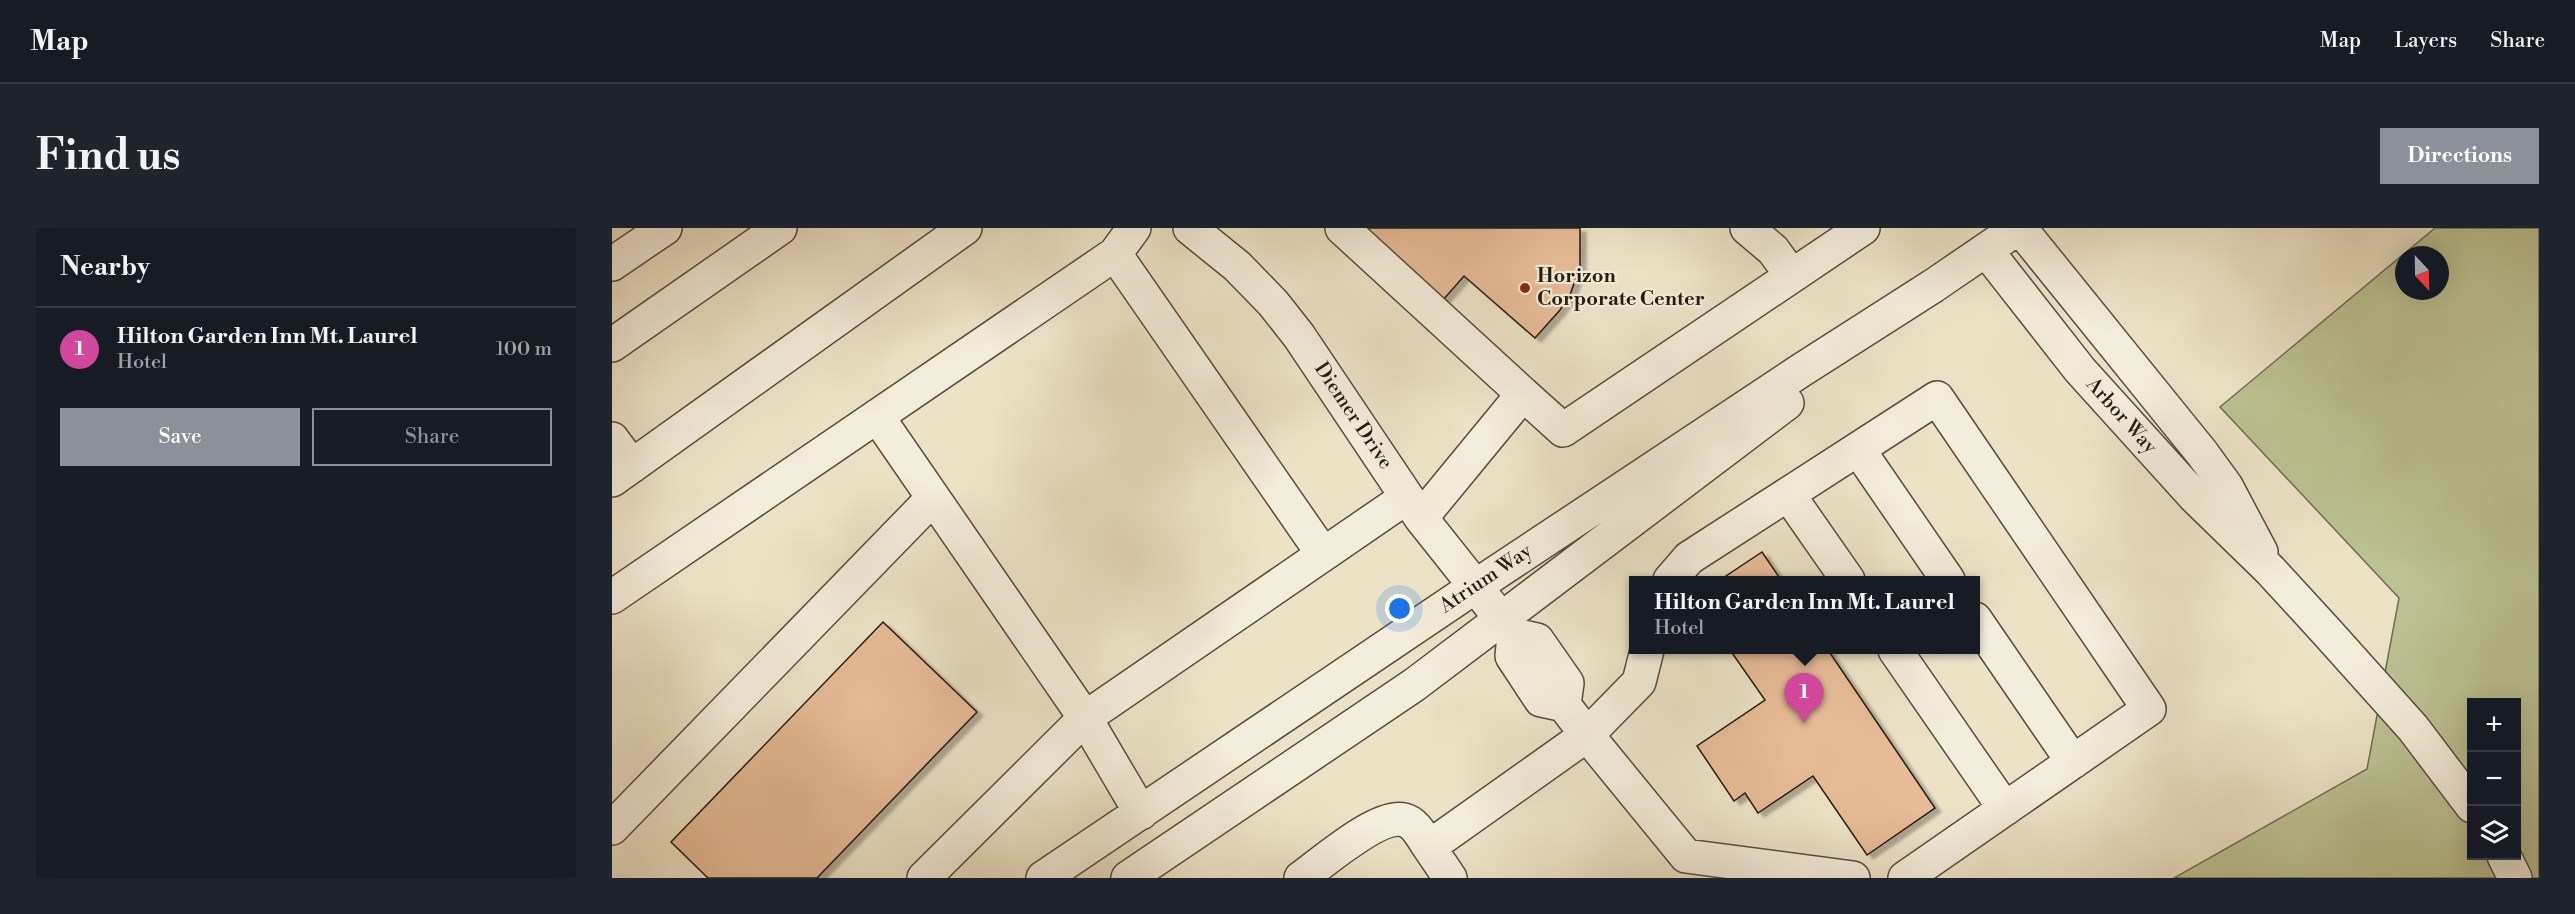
<!DOCTYPE html>
<html lang="en">
<head>
<meta charset="utf-8">
<style>
  body { margin:0; font-family:"Libre Bodoni",serif; background:#20242c; color:#f1f3f6 }
  .controls { position:absolute; right:18px; bottom:18px; display:grid; overflow:hidden; border-radius:0px; box-shadow:0 6px 24px #0002 }
  .controls button { width:54px; height:54px; display:grid; place-items:center; padding:0; border:0; border-bottom:2px solid #363941; background:#171b24; color:#f1f3f6; font:30px sans-serif }
  .compass { position:absolute; left:1783px; top:18px; width:54px; height:54px; border-radius:50%; background:#171b24; box-shadow:0 6px 24px #0002; rotate:158deg }
  .you { position:absolute; left:788px; top:381px; width:21px; height:21px; margin:-15px; border:4px solid #fff; border-radius:50%; background:#1a73e8; box-shadow:0 0 0 9px #1a73e833 }
  .badge { display:grid; place-items:center; width:39px; height:39px; border-radius:50%; background:#8c9099; color:#fff; font-size:20px; font-weight:700 }
  .pin { position:absolute; translate:-50% -50px; filter:drop-shadow(0 2px 3px #0008) }
  .pin::after { content:''; position:absolute; top:32px; width:21px; height:18px; background:inherit; clip-path:polygon(0 0,100% 0,50% 100%) }
  .popup { position:absolute; left:1017px; top:348px; width:351px; height:78px; box-sizing:border-box; display:grid; place-content:center; border-radius:0px; background:#171b24; filter:drop-shadow(0 2px 4px #0005); font-size:20px; white-space:nowrap; color:#9ea1a6 }
  .popup b { font-size:22px; color:#f1f3f6 }
  .popup::after { content:''; position:absolute; left:50%; top:100%; margin-left:-12px; border:12px solid transparent; border-top-color:#171b24 }
  .list { margin:0; padding:0; list-style:none }
  h2 { display:flex; justify-content:space-between; align-items:center; height:78px; margin:0; padding:0 24px; font-size:26px }
  h2 small { font-size:20px; font-weight:400; color:#9ea1a6 }
  .list li { display:grid; grid-template-columns:39px 1fr auto; gap:18px; align-items:center; box-sizing:border-box; height:84px; padding:0 24px; border-top:2px solid #363941 }
  .list b { display:block; font-size:22px; white-space:nowrap }
  .list p { margin:0; font-size:20px; white-space:nowrap; color:#9ea1a6 }
  .list em { font-size:20px; font-style:normal; color:#9ea1a6 }
  .actions { display:flex; gap:12px; padding:18px 24px }
  .actions a { flex:1; padding:14px 0; border:2px solid #8c9099; border-radius:0px; text-align:center; font-size:21px; color:#8c9099 }
  .actions .main { background:#8c9099; color:#fff }
  .icon { flex:none; width:33px; height:33px; fill:none; stroke:currentColor; stroke-width:2; stroke-linecap:round; stroke-linejoin:round }
  .map { position:relative; flex:none; width:1927px; height:650px; overflow:hidden; border-radius:0px }
  header { display:flex; align-items:center; gap:36px; box-sizing:border-box; height:84px; padding:0 30px; background:#171b24; border-bottom:2px solid #363941 }
  header strong { font-size:28px }
  nav { display:flex; gap:33px; margin-inline-start:auto; font-size:21px }
  .intro { display:flex; align-items:center; justify-content:space-between; box-sizing:border-box; height:144px; padding:0 36px }
  h1 { margin:0; font-size:42px }
  .button { padding:15px 27px; border-radius:0px; background:#8c9099; color:#fff; font-size:21px; font-weight:700 }
  main { display:flex; gap:36px; padding:0 36px }
  aside { flex:1; background:#171b24; border-radius:0px; box-shadow:0 6px 24px #0002 }
  .map>svg:first-child { display:block }
  .green { fill:#bcc292; stroke:#706e51; stroke-width:1.5; fill-rule:evenodd }
  .building { fill:#e6bb96; stroke:#251a10; stroke-width:1.5; filter:url(#shadow) }
  .lines { fill:none; stroke-linecap:round; stroke-linejoin:round }
  .minor-casing { stroke:#574c3e; stroke-width:36 }
  .minor { stroke:#f3eddb; stroke-width:33 }
  .poi-dot { fill:#8f2418; stroke:#f3eddb; stroke-width:2 }
  .labels { text-anchor:middle; dominant-baseline:central; stroke-width:4.5; stroke-linejoin:round; paint-order:stroke }
  .poi-label { font-size:20px; font-weight:bold; fill:#251a10; stroke:#f3eddb; text-anchor:start }
  .street-label { font-size:20px; fill:#251a10; stroke:#f3eddb }
</style>
</head>
<body>
<header>
<strong>Map</strong>
<nav><a>Map</a><a>Layers</a><a>Share</a></nav>
</header>
<div class="intro"><h1>Find us</h1><a class="button">Directions</a></div>
<main>
<aside>
<h2>Nearby<small></small></h2>
<ul class="list">
<li><span class="badge" style="background:#d1479c">1</span><div><b>Hilton Garden Inn Mt. Laurel</b><p>Hotel</p></div><em>100 m</em></li>
</ul>
<div class="actions"><a class="main">Save</a><a>Share</a></div>
</aside>
<div class="map">
<svg width="1927" height="650" viewBox="0 0 1927 650">
  <defs>
    <filter id="shadow"><feDropShadow dx="6" dy="4" stdDeviation="1.5" flood-color="#0004"/></filter>
  </defs>
  <rect width="100%" height="100%" fill="#ece3c7"/>
  <filter id="stains"><feTurbulence type="fractalNoise" baseFrequency=".00333" numOctaves="4"/><feColorMatrix values="0 0 0 0 .2 0 0 0 0 .09 0 0 0 0 .02 0 0 0 .5 -.17"/></filter>
  <radialGradient id="worn" r=".72"><stop offset=".6" stop-color="#630" stop-opacity="0"/><stop offset="1" stop-color="#630" stop-opacity=".3"/></radialGradient>
  <path class="green" d="M1823,0H1927V650H1562L1755,541L1787,370L1608,179ZM1792,27H1828V63H1792ZM1860,475H1904V628H1860Z"/>
  <path class="building" d="M747,0H968V38L958,67L948,82L923,110L852,48L831,72Z
    M1150,324L1169,352H1108Z
    M271,394L365,484L205,650H96L59,614Z
    M1118,422H1216L1323,580L1255,627L1201,548L1146,585L1133,565L1122,573L1085,518L1153,472Z"/>
  <g class="lines">
    <defs>
      <path id="minor" d="M522,0L503,26L711,326
        M578,0L625,38L661,75L687,108L809,290L902,407L925,412L955,455L952,477
        M730,0L911,166
        M1135,0L1161,22L1180,48
        M1408,0L1590,225L1614,258L1649,324
        M1374,22L1468,142L1582,268L1658,342L1714,403L1801,500L1860,578
        M0,36L53,0
        M0,117L168,0
        M265,188L473,490L312,650
        M0,211L20,238
        M1246,221L1336,352
        M0,252L353,0
        M1176,266L1236,352
        M809,290L911,166L951,202L1251,0
        M1058,352L1077,330L1325,170L1537,481L1293,650
        M0,369L503,26
        M1363,391L1461,534
        M1035,422L1027,454L975,507L1074,628L1241,650
        M1283,422L1393,581
        M529,585L473,490L795,269
        M0,600L321,270
        M817,619L838,650
        M1892,628L1903,650
        M431,650L864,358L1188,143L1321,58L1406,0
        M516,650L802,457L1175,175
        M689,650C710,635 767,585 792,592C804,595 810,609 817,619L975,507L952,477L929,472L900,428L902,407"/>
    </defs>
    <use href="#minor" class="minor-casing"/>
    <use href="#minor" class="minor"/>
  </g>
  <circle class="poi-dot" cx="913" cy="60" r="6"/>
  <g class="labels">
    <g class="poi-label">
      <text x="925" y="48">Horizon<tspan x="925" dy="23">Corporate Center</tspan></text>
    </g>
    <g class="street-label">
      <text transform="translate(741 188) rotate(56)">Diemer Drive</text>
      <text transform="translate(1509 188) rotate(48)">Arbor Way</text>
      <text transform="translate(874 351) rotate(-34)">Atrium Way</text>
    </g>
  </g>
  <rect width="100%" height="100%" filter="url(#stains)"/>
  <rect width="100%" height="100%" fill="url(#worn)"/>
</svg>
<div class="controls">
<button>+</button>
<button>−</button>
<button><svg class="icon" aria-label="layers" viewBox="0 0 24 24"><path d="M12 4l9 5-9 5-9-5zM3 14l9 5 9-5"/></svg></button>
</div>
<svg class="compass" viewBox="-18 -18 36 36"><path d="M0-13l5 13h-10z" fill="#e53935"/><path d="M0 13l5-13h-10z" fill="#9ea1a6"/></svg>
<div class="you"></div>
<div class="pin badge" style="left:1192px;top:495px;background:#d1479c">1</div>
<div class="popup"><b>Hilton Garden Inn Mt. Laurel</b>Hotel</div>
</div>
</main>
</body>
</html>
